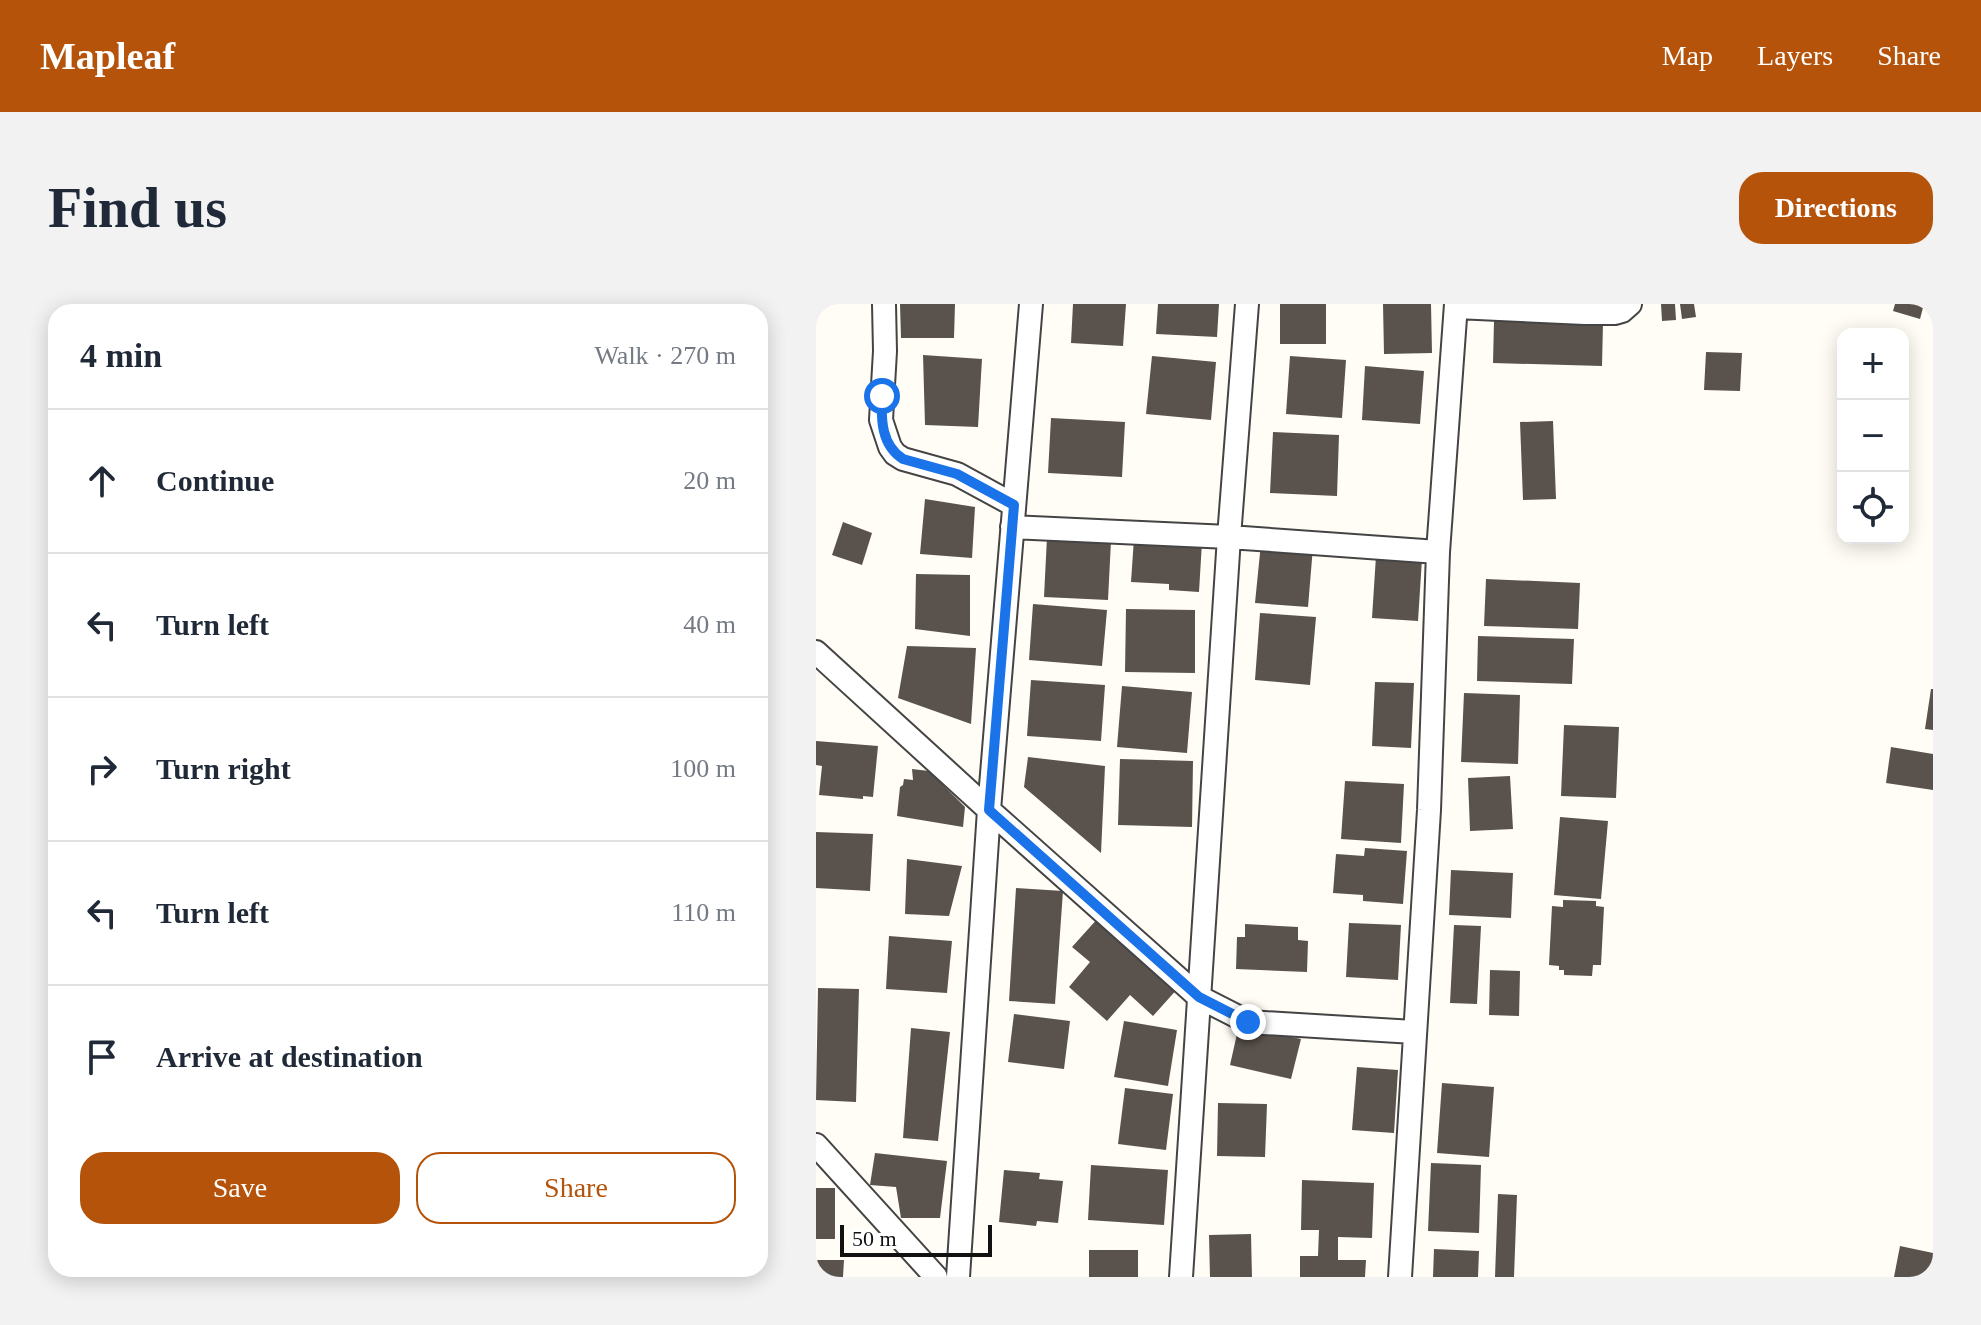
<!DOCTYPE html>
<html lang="en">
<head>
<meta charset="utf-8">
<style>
  body { margin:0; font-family:"Times New Roman",serif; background:#f2f2f3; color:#1f2937 }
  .controls { position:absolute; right:24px; top:24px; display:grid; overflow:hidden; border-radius:16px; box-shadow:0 4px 20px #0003 }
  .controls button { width:72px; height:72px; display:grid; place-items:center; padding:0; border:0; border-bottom:2px solid #e0e1e3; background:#fff; color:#1f2937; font:40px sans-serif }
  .scale { position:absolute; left:24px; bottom:20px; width:152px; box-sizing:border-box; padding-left:8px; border:4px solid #111; border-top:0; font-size:22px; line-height:28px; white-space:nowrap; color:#111; -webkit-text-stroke:6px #fff; paint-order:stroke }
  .stop { position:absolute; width:24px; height:24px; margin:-18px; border:6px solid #1a73e8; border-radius:50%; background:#fff }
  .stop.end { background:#1a73e8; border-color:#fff; box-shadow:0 2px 8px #0008 }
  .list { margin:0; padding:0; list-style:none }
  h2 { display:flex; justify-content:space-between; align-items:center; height:104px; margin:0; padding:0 32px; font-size:34px }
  h2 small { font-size:26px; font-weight:400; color:#747a83 }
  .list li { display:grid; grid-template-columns:52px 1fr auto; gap:24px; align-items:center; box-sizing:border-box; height:144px; padding:0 32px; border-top:2px solid #e0e1e3 }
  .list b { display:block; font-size:30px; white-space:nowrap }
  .list em { font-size:26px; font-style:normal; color:#747a83 }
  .actions { display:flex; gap:16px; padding:24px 32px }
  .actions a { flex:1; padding:18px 0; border:2px solid #b45309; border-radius:24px; text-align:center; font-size:28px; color:#b45309 }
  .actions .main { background:#b45309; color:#fff }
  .icon { flex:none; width:44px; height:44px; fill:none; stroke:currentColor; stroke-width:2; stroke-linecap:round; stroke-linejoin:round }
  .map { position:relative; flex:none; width:1117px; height:973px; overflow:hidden; border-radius:24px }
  header { display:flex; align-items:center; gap:48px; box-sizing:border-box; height:112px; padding:0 40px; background:#b45309; color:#fff }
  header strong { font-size:38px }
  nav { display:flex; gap:44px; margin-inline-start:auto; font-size:28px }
  .intro { display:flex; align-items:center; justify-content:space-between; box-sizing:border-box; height:192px; padding:0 48px }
  h1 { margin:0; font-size:56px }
  .button { padding:20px 36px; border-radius:24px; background:#b45309; color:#fff; font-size:28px; font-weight:700 }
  main { display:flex; gap:48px; padding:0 48px }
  aside { flex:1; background:#fff; border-radius:24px; box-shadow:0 4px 20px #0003 }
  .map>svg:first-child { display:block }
  .building { fill:#5a524d }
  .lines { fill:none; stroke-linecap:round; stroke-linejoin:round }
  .minor-casing { stroke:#444; stroke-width:26 }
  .minor { stroke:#fff; stroke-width:22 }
  .route { stroke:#1a73e8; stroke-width:10 }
</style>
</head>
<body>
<header>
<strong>Mapleaf</strong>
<nav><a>Map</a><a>Layers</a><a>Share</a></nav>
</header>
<div class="intro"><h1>Find us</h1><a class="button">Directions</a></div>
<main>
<aside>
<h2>4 min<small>Walk · 270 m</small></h2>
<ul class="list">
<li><svg class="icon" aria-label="ahead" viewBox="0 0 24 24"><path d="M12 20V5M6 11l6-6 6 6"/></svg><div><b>Continue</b></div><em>20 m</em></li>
<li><svg class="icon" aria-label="left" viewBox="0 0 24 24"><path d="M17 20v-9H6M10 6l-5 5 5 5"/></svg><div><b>Turn left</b></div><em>40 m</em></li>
<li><svg class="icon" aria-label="right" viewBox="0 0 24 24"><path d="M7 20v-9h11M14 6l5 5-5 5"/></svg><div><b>Turn right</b></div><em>100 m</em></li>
<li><svg class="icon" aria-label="left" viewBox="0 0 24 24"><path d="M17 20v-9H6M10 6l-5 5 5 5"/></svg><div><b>Turn left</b></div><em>110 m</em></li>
<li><svg class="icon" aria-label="arrive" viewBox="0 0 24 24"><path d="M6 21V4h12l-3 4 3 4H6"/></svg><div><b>Arrive at destination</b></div></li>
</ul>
<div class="actions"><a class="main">Save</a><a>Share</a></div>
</aside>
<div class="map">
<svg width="1117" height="973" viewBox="0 0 1117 973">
  <rect width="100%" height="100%" fill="#fffdf5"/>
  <path class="building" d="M84,0H139L138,34H85Z
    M257,0H310L307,42L255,39Z
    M342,0H403L401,33L340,30Z
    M464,0H510V40H464Z
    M567,0H615L616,49L568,50Z
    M845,0H859L860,16L846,17Z
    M864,0H878L880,13L866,15Z
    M1079,0H1108L1104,15L1077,7Z
    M678,17L787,19L786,62L677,59Z
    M890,48L926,49L924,87L888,86Z
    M107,51L166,55L162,123L109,121Z
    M336,52L400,58L395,116L330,110Z
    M474,52L530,56L526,114L470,110Z
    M549,62L608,67L604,120L546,116Z
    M235,114L309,118L306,173L232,169Z
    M737,117L740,195L707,196L704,118Z
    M457,128L523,131L521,192L454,189Z
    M109,195L159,203L156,254L104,250Z
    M27,218L56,229L46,261L16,251Z
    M231,233L295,237L292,296L228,293Z
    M318,234L386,238L383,288L353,286V280L315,278Z
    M445,239L497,243L492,303L439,299Z
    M560,252L606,255L602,317L556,314Z
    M100,270L154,271V332L99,325Z
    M670,275L764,279L762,325L668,322Z
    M217,300L291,306L286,362L213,356Z
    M310,305L379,306V369L309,368Z
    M444,309L500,313L494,381L439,376Z
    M662,332L758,335L756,380L661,377Z
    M91,342L160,344L155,420L82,394Z
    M215,376L289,381L285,437L211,432Z
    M559,378L598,379L595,444L556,442Z
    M306,382L376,388L371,449L301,443Z
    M1115,385H1117V426L1109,425Z
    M648,389L704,391L702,460L645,458Z
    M748,421L803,423L800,494L745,492Z
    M0,437L62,442L57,493L47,492V495L3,491L6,462L0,461Z
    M1075,443L1117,450V486L1070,479Z
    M212,453L289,462L285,549L208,483Z
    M304,455L377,457L376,523L302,521Z
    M96,465L113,467L149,503L147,523L81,512L84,483L87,481L88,475L97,476Z
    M694,472L697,525L654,527L652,474Z
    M529,477L588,480L585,539L525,535Z
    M744,513L792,517L785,595L738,591Z
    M0,528L57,530L54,587L0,584Z
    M549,544L591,547L587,600L547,597V591L517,589L520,550L548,552Z
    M91,555L146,562L133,612L89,610Z
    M635,566L697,569L695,614L633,611Z
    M200,584L247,587L239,700L193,697Z
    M747,596L780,597V602L788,603L785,661H777L776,672L748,671V666H743V662L733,661L736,602L747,603Z
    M283,613L363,683L337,712L314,691L291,717L253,683L274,658L256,643Z
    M533,619L585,621L582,676L530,673Z
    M429,620L482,623V636L492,637L491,668L420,665L421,633H429Z
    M638,621L665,622L661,700L634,699Z
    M73,632L136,637L131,689L70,685Z
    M674,666L704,667L703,712L673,711Z
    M2,684L43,685L40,798L0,796Z
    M198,710L254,717L248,765L192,758Z
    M308,717L361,726L352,782L298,773Z
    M423,721L485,735L475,775L414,761Z
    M95,724L134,728L122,837L87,834Z
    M541,763L582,766L578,829L536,826Z
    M626,779L678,783L673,853L621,849Z
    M309,784L357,790L350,846L302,840Z
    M402,799L451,800L449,853L401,852Z
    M59,849L131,857L124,914H85L80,883L54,881Z
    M615,859L665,861L663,929L612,927Z
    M275,861L352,866L348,921L272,916Z
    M188,866L224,869L223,875L247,877L242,919L221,917L220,922L183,918Z
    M486,876L558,879L556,934L522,933V956H550L549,973H484V952H502L503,926H485Z
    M0,884H19V935H0Z
    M682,890L701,891L698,973H679Z
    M435,930L436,973H394L393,931Z
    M1084,942L1117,949V973H1078Z
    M618,945L663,947L662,973H617Z
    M273,946H322V973H273Z
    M0,956H28L27,973H0Z"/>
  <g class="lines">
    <defs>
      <path id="minor" d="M68,0L69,47L65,116L74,143L79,150L87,155L141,170L198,201
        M640,3L769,9H799L806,7L814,0
        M196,223L413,233L622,248
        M0,348L173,506L383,693L432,718L598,728
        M0,841L120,973
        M142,973L173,506L215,0
        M365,973L413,233L431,0
        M584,973L613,506L622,248L640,0"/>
    </defs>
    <use href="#minor" class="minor-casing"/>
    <use href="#minor" class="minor"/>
  </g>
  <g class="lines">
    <path class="route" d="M66,92C65,115 65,141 87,155L141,170L198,201L173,506L383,693L432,718"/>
  </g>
</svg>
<div class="controls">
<button>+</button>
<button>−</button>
<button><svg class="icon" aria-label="locate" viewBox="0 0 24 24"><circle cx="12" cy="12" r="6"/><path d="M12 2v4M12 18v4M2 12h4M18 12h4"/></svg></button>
</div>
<div class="scale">50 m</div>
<div class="stop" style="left:66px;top:92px"></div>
<div class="stop end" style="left:432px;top:718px"></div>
</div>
</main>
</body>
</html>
